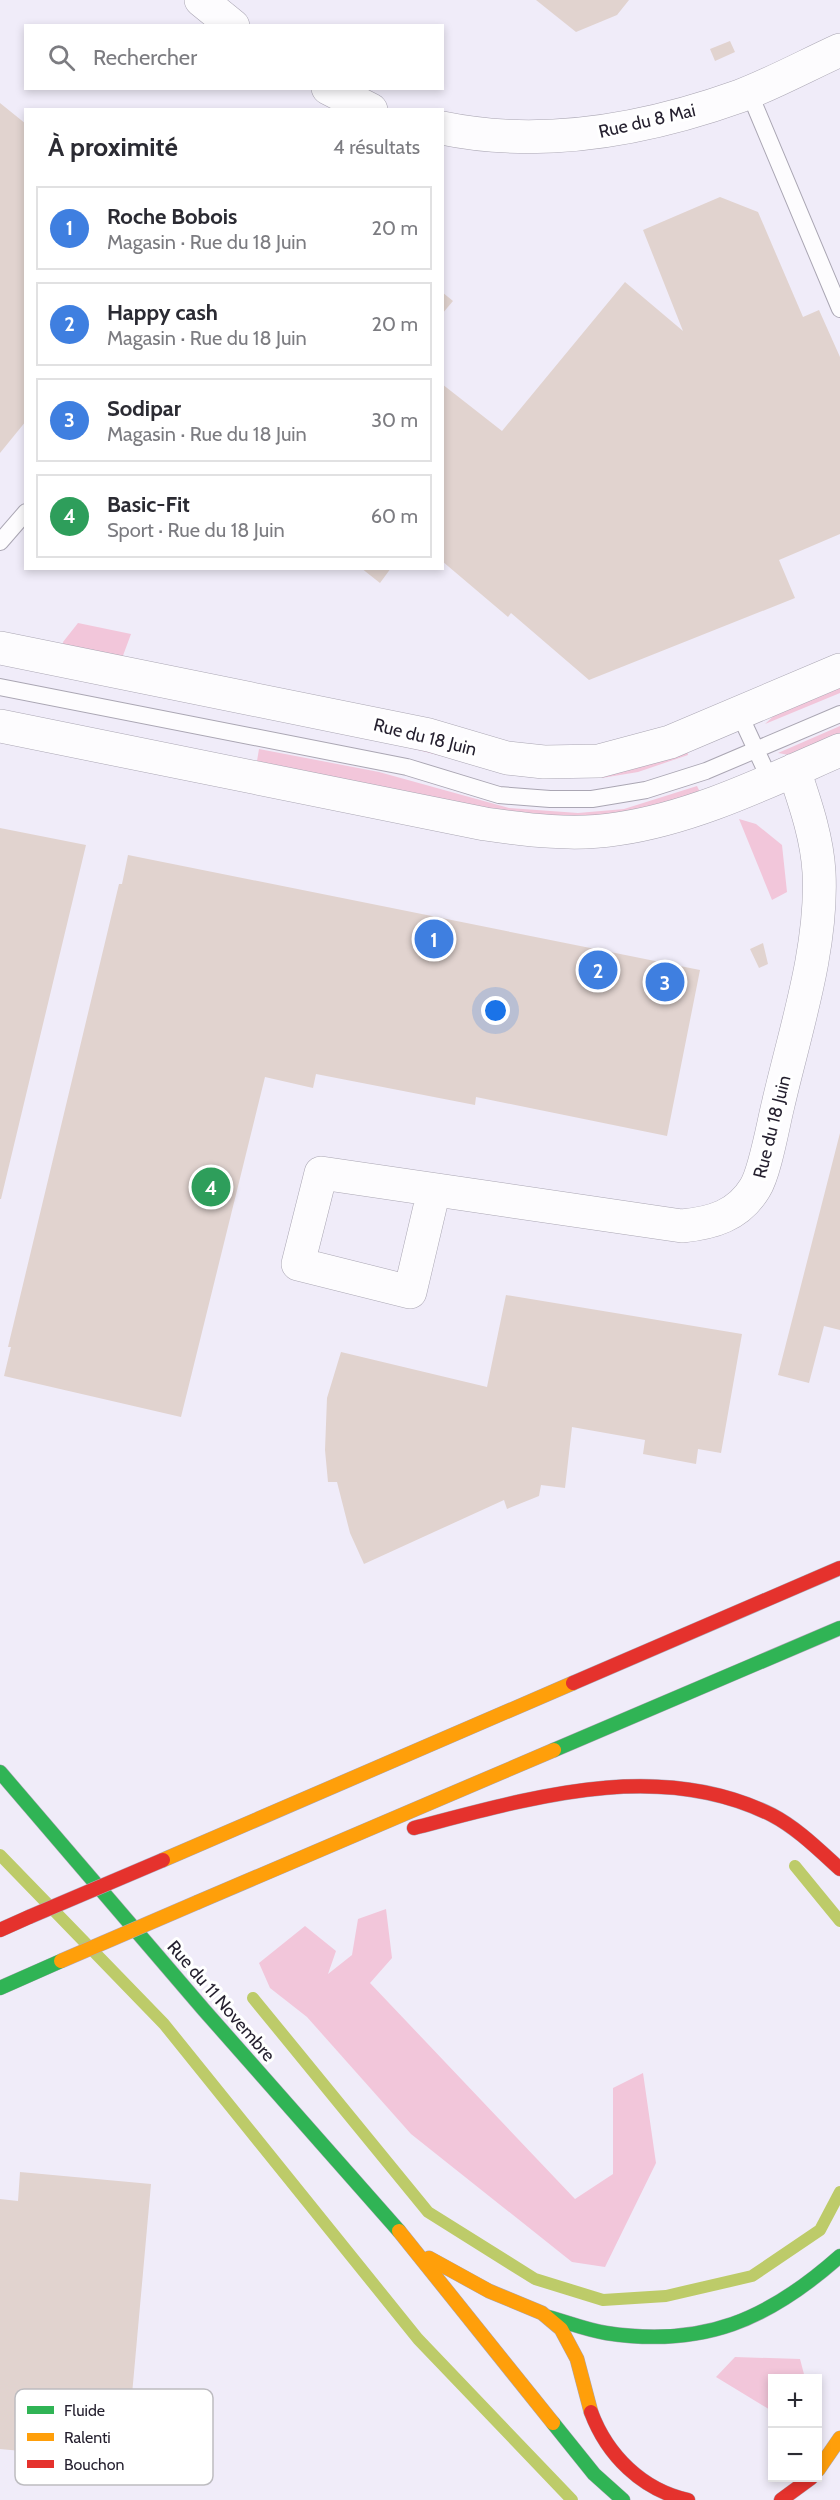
<!DOCTYPE html>
<html lang="fr">
<head>
<meta charset="utf-8">
<style>
  body { margin:0; font-family:Cabin,sans-serif; background:#f7f7f7; color:#2b2b33 }
  .controls { position:absolute; right:18px; bottom:18px; display:grid; overflow:hidden; border-radius:0px; box-shadow:0 3px 9px #0003 }
  .controls button { width:54px; height:54px; display:grid; place-items:center; padding:0; border:0; border-bottom:2px solid #e1e1e2; background:#fff; color:#2b2b33; font:30px sans-serif }
  .you { position:absolute; left:496px; top:1011px; width:21px; height:21px; margin:-15px; border:4px solid #fff; border-radius:50%; background:#1a73e8; box-shadow:0 0 0 9px #1a73e833 }
  .badge { display:grid; place-items:center; width:39px; height:39px; border-radius:50%; background:#0b8043; color:#fff; font-size:20px; font-weight:700 }
  .pin { position:absolute; translate:-50% -50%; border:3px solid #fff; box-shadow:0 2px 6px #0006 }
  .list { margin:0; padding:0; list-style:none }
  h2 { display:flex; justify-content:space-between; align-items:center; height:78px; margin:0; padding:0 24px; font-size:26px }
  h2 small { font-size:20px; font-weight:400; color:#7c7c81 }
  .list li { display:grid; grid-template-columns:39px 1fr auto; gap:18px; align-items:center; box-sizing:border-box; height:84px; margin:0 12px 12px; padding:0 12px; border:2px solid #e1e1e2; border-radius:0px }
  .list b { display:block; font-size:22px; white-space:nowrap }
  .list p { margin:0; font-size:20px; white-space:nowrap; color:#7c7c81 }
  .list em { font-size:20px; font-style:normal; color:#7c7c81 }
  .icon { flex:none; width:33px; height:33px; fill:none; stroke:currentColor; stroke-width:2; stroke-linecap:round; stroke-linejoin:round }
  .map { position:relative; flex:none; width:840px; height:2500px; overflow:hidden }
  .search { position:absolute; background:#fff; box-shadow:0 3px 9px #0003; left:24px; top:24px; width:420px; height:66px; display:flex; align-items:center; gap:15px; box-sizing:border-box; padding:0 21px; border-radius:0px; color:#7c7c81; font-size:22px }
  .panel { position:absolute; background:#fff; box-shadow:0 3px 9px #0003; left:24px; top:108px; width:420px; height:462px; border-radius:0px }
  .map>svg:first-child { display:block }
  .green { fill:#f2c6da }
  .lines { fill:none; stroke-linecap:round; stroke-linejoin:round }
  .stream { stroke:#bdcb69; stroke-width:12 }
  .building { fill:#e1d3cf }
  .lane-casing { stroke:#aaa6b3; stroke-width:18 }
  .street-casing { stroke:#aaa6b3; stroke-width:34 }
  .fast-casing { stroke:#aaa6b3; stroke-width:15 }
  .slow-casing { stroke:#aaa6b3; stroke-width:15 }
  .jam-casing { stroke:#aaa6b3; stroke-width:15 }
  .lane { stroke:#fdfcfe; stroke-width:16 }
  .street { stroke:#fdfcfe; stroke-width:33 }
  .fast { stroke:#30b455; stroke-width:14 }
  .slow { stroke:#ff9f0a; stroke-width:14 }
  .jam { stroke:#e5322d; stroke-width:14 }
  .slow-bridge-casing { stroke:#b0a9be; stroke-width:15; stroke-linecap:butt }
  .jam-bridge-casing { stroke:#b0a9be; stroke-width:15; stroke-linecap:butt }
  .slow-bridge { stroke:#ff9f0a; stroke-width:14 }
  .jam-bridge { stroke:#e5322d; stroke-width:14 }
  .labels { text-anchor:middle; dominant-baseline:central; stroke-width:6; stroke-linejoin:round; paint-order:stroke }
  .street-label { font-size:18px; fill:#241f2e; stroke:#fff }
  .key { fill:#fff; stroke:#bdbcc0; stroke-width:1.5 }
  .key-label { font-size:16px; fill:#241f2e }
</style>
</head>
<body>
<div class="map">
<svg width="840" height="2500" viewBox="0 0 840 2500">
  <rect width="100%" height="100%" fill="#f0ecf9"/>
  <path class="green" d="M78,623L131,634L121,661L64,648L63,642Z
    M840,686V693L765,724L779,711Z
    M840,726V734L789,755L778,753Z
    M390,743L687,749L688,755L638,772L602,778L525,777Z
    M259,749L379,772L509,808L578,813L624,809L697,786L701,794L659,806L582,819L518,815L257,761Z
    M739,819L756,824L782,845L787,892L772,900Z
    M386,1909L392,1958L370,1983L575,2199L613,2174V2088L643,2073L656,2163L605,2267L572,2262L411,2134L307,2017L270,1988L259,1963L305,1926L336,1951L328,1974L352,1955L358,1919Z
    M735,2357L800,2359L805,2378H772V2411L716,2377Z"/>
  <g class="lines">
    <path class="stream" d="M0,1855L164,2024L418,2339L572,2500
      M795,1866L840,1921
      M253,1998L428,2212L535,2279L603,2300L666,2296L752,2276L820,2230L840,2192"/>
  </g>
  <path class="building" d="M536,0H629L617,15L576,32Z
    M730,41L735,52L715,61L710,49Z
    M0,103L26,124V421L0,453Z
    M720,197L758,212L803,317L819,310L840,357V534L779,560L795,598L589,680L511,613L508,617L442,561V384L502,431L625,282L683,331L643,230Z
    M442,292L453,301L442,314Z
    M361,568H391L380,583Z
    M0,828L86,845L1,1199H0Z
    M128,855L700,970L667,1136L476,1097L475,1105L316,1074L313,1088L265,1077L181,1417L4,1376L11,1347H8L119,884H122Z
    M763,943L768,964L759,968L750,949Z
    M840,1133V1330L824,1326L809,1383L778,1375Z
    M506,1295L742,1334L721,1453L698,1449L696,1464L643,1454L645,1440L572,1427L565,1488L541,1485L539,1496L507,1509L504,1500L364,1564L350,1533L337,1482H328L325,1450L327,1398L341,1352L487,1387Z
    M20,2172L151,2184L126,2461L0,2449V2199L18,2201Z"/>
  <g class="lines">
    <defs>
      <path id="lane" d="M749,92L840,309
        M0,542L26,512
        M0,687L407,767L499,795L550,799H592L646,790L706,771L840,714
        M739,713L770,780"/>
      <path id="street" d="M201,0L233,26
        M328,88L371,110
        M442,128C543,149 645,130 740,96C774,83 807,65 840,50
        M0,648L429,735L507,758L544,762L599,761L670,742L840,670
        M0,726L485,824C529,830 573,836 617,829C694,818 769,781 840,750
        M434,1190L410,1292L298,1264L321,1173L682,1226C712,1223 738,1216 755,1188C765,1172 773,1125 778,1105C795,1031 823,948 819,872C817,837 805,803 794,770"/>
      <path id="fast" d="M554,1750L840,1628
        M0,1772L204,2010L399,2231
        M0,1988L61,1961
        M548,2317C567,2322 586,2330 606,2333C703,2348 768,2320 840,2256
        M553,2423L594,2474L623,2500"/>
      <path id="slow" d="M163,1860L573,1683
        M198,1902L554,1750
        M399,2231L553,2423
        M429,2258L489,2291L542,2313L561,2329L577,2359L591,2412
        M818,2470L840,2438"/>
      <path id="jam" d="M573,1683L840,1568
        M414,1828C530,1798 658,1758 772,1815C797,1828 819,1850 840,1869
        M0,1930L29,1917
        M591,2412C607,2455 642,2490 688,2500
        M781,2500L811,2478"/>
    </defs>
    <use href="#lane" class="lane-casing"/>
    <use href="#street" class="street-casing"/>
    <use href="#fast" class="fast-casing"/>
    <use href="#slow" class="slow-casing"/>
    <use href="#jam" class="jam-casing"/>
    <use href="#lane" class="lane"/>
    <use href="#street" class="street"/>
    <use href="#fast" class="fast"/>
    <use href="#slow" class="slow"/>
    <use href="#jam" class="jam"/>
    <defs>
      <path id="slow-bridge" d="M61,1961L198,1902"/>
      <path id="jam-bridge" d="M29,1917L163,1860"/>
    </defs>
    <use href="#slow-bridge" class="slow-bridge-casing"/>
    <use href="#jam-bridge" class="jam-bridge-casing"/>
    <use href="#slow-bridge" class="slow-bridge"/>
    <use href="#jam-bridge" class="jam-bridge"/>
  </g>
  <g class="labels">
    <g class="street-label">
      <text transform="translate(647 121) rotate(-13)">Rue du 8 Mai</text>
      <text transform="translate(425 737) rotate(14)">Rue du 18 Juin</text>
      <text transform="translate(772 1127) rotate(-76)">Rue du 18 Juin</text>
      <text transform="translate(221 2001) rotate(49)">Rue du 11 Novembre</text>
    </g>
  </g>
  <rect x="15" y="2389" width="198" height="96" rx="9" class="key"/>
  <rect x="27" y="2406" width="27" height="8" fill="#30b455"/>
  <rect x="27" y="2433" width="27" height="8" fill="#ff9f0a"/>
  <rect x="27" y="2460" width="27" height="8" fill="#e5322d"/>
  <g class="key-label">
    <text x="64" y="2416">Fluide</text>
    <text x="64" y="2443">Ralenti</text>
    <text x="64" y="2470">Bouchon</text>
  </g>
</svg>
<div class="controls">
<button>+</button>
<button>−</button>
</div>
<div class="you"></div>
<div class="pin badge" style="left:434px;top:939px;background:#3f7fe0">1</div>
<div class="pin badge" style="left:598px;top:970px;background:#3f7fe0">2</div>
<div class="pin badge" style="left:665px;top:982px;background:#3f7fe0">3</div>
<div class="pin badge" style="left:211px;top:1187px;background:#2e9e5b">4</div>
<div class="search"><svg class="icon" aria-label="search" viewBox="0 0 24 24"><circle cx="10" cy="10" r="6"/><path d="M15 15l6 6"/></svg>Rechercher</div>
<section class="panel">
<h2>À proximité<small>4 résultats</small></h2>
<ul class="list">
<li><span class="badge" style="background:#3f7fe0">1</span><div><b>Roche Bobois</b><p>Magasin · Rue du 18 Juin</p></div><em>20 m</em></li>
<li><span class="badge" style="background:#3f7fe0">2</span><div><b>Happy cash</b><p>Magasin · Rue du 18 Juin</p></div><em>20 m</em></li>
<li><span class="badge" style="background:#3f7fe0">3</span><div><b>Sodipar</b><p>Magasin · Rue du 18 Juin</p></div><em>30 m</em></li>
<li><span class="badge" style="background:#2e9e5b">4</span><div><b>Basic-Fit</b><p>Sport · Rue du 18 Juin</p></div><em>60 m</em></li>
</ul>
</section>
</div>
</body>
</html>
